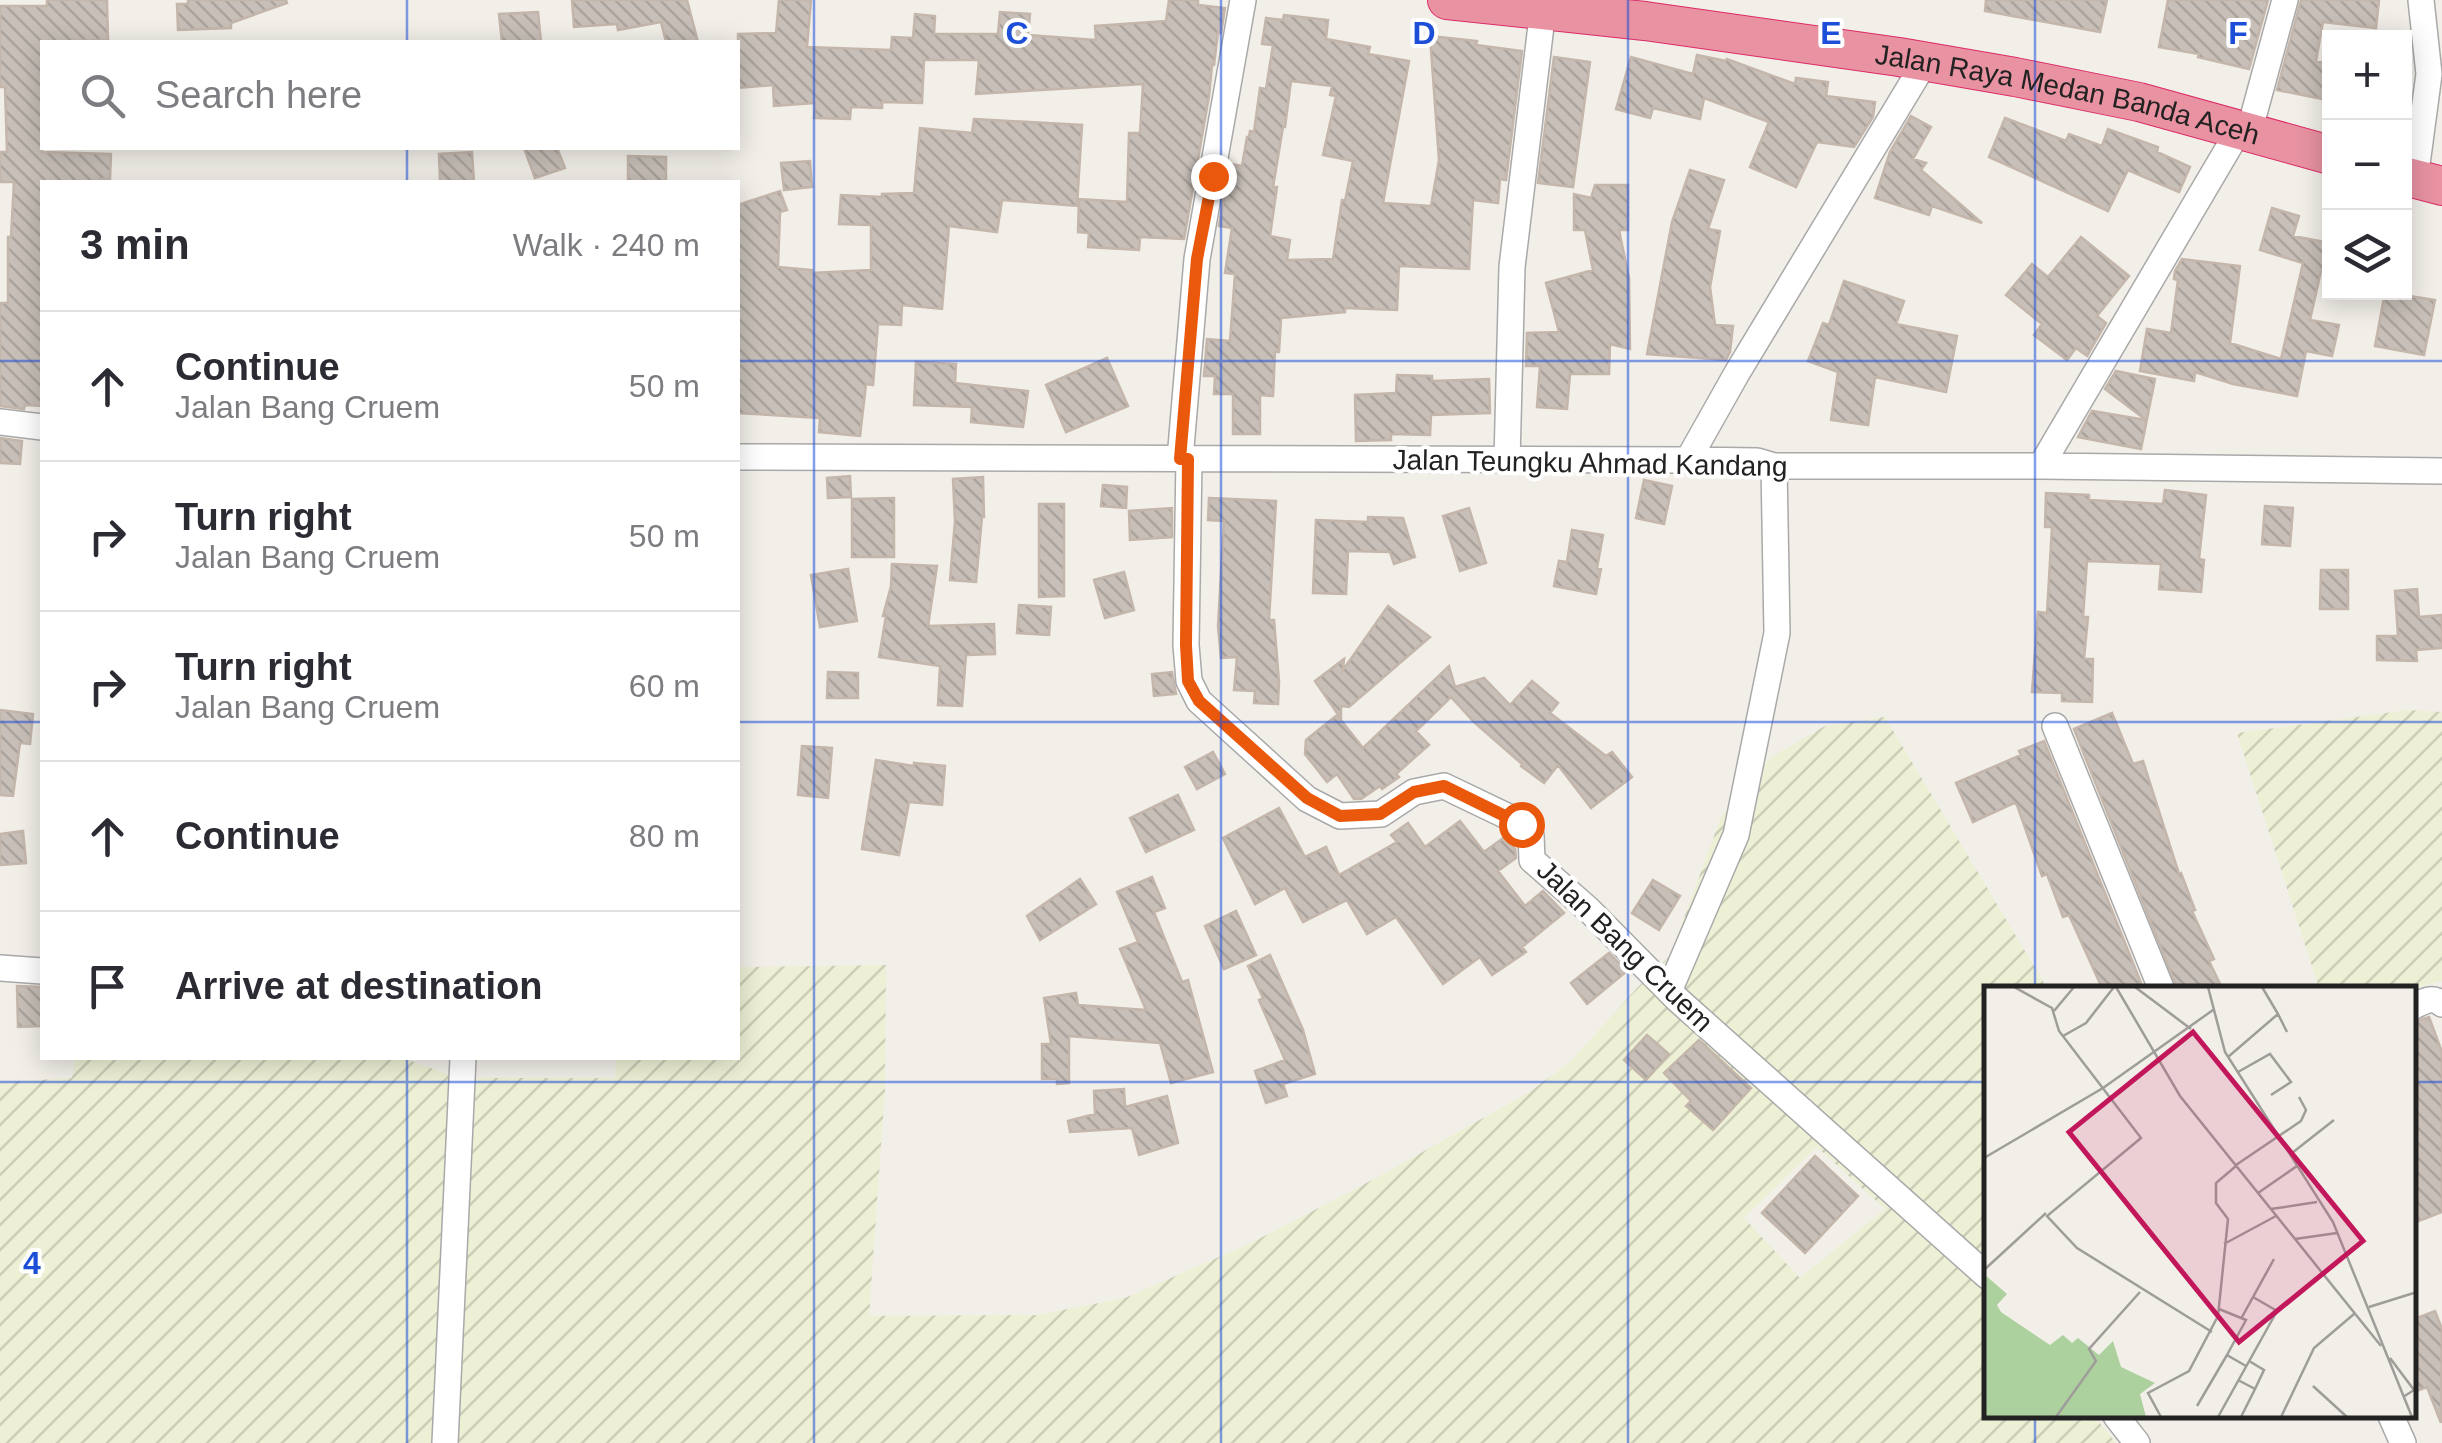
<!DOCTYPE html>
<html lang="en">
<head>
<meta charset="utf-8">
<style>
  body { margin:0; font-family:Helvetica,sans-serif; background:#f7f7f7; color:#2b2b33 }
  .controls { position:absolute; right:30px; top:30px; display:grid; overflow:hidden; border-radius:0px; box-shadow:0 5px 25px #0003 }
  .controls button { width:90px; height:90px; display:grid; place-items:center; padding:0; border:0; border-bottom:2px solid #e1e1e2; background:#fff; color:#2b2b33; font:50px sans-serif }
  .stop { position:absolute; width:30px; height:30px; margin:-22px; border:8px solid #ea580c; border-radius:50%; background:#fff }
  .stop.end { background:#ea580c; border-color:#fff; box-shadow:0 2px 10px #0008 }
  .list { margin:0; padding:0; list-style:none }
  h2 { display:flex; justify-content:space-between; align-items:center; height:130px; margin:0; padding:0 40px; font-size:42px }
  h2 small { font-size:32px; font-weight:400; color:#7c7c81 }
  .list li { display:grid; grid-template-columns:65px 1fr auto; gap:30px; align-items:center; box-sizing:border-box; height:150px; padding:0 40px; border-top:2px solid #e1e1e2 }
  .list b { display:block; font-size:38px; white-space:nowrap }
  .list p { margin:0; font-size:32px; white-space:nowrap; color:#7c7c81 }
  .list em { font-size:32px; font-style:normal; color:#7c7c81 }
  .icon { flex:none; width:55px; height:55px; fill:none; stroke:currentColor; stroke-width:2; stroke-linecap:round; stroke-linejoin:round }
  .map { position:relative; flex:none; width:2442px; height:1443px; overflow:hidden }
  .search { position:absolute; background:#fff; box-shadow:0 5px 25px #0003; left:40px; top:40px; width:700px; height:110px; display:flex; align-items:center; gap:25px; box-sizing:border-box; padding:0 35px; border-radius:0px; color:#7c7c81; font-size:38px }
  .panel { position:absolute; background:#fff; box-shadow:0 5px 25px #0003; left:40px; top:180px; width:700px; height:880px; border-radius:0px }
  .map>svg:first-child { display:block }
  .farmland { fill:url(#farmland-furrows); fill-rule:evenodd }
  .building { fill:url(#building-back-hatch); stroke:#c4b6ab; stroke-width:2.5; fill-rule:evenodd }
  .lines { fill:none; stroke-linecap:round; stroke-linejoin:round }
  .minor-casing { stroke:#a9a9a9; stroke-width:28 }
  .highway-casing { stroke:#dc2a67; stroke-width:40 }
  .minor { stroke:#fff; stroke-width:25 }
  .highway { stroke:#e892a2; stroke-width:38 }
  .route { stroke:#ea580c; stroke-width:12 }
  .grid { fill:none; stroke:#1d4ed8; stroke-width:2.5; stroke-opacity:0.55 }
  .labels { text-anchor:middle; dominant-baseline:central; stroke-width:8; stroke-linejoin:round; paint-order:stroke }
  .street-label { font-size:28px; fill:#222; stroke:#fff }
  .inset-road { fill:none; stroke:#9f9d99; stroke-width:2.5 }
  .view { fill:#c2185b; fill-opacity:0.15; stroke:#c2185b; stroke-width:5 }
  .inset-edge { fill:none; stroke:#222; stroke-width:5 }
  .grid-label { font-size:32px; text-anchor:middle; font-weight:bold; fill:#1d4ed8; stroke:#fff; stroke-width:8; stroke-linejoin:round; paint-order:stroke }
</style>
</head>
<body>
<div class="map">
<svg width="2442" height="1443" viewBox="0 0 2442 1443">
  <defs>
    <pattern id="farmland-furrows" width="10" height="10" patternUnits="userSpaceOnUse" patternTransform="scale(2.5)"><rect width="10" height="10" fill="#eef0d5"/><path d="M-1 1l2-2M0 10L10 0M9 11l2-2" fill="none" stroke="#ccceb7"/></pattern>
    <pattern id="building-back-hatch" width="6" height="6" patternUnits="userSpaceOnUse" patternTransform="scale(2.5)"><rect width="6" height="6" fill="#c7bfb8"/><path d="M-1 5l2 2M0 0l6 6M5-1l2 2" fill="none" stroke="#aba49e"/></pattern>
  </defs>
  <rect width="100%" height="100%" fill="#f2efe9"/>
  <path class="farmland" d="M2408,710L2442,712V981L2415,988H2319L2237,733Z
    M1885,717L2047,988H1987V1416H2094L2116,1443H0V1082L72,1078L75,1058H403L458,1078H615L616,1058H738V967L886,965L885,1089L869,1316L1037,1315L1125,1298L1251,1243L1378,1177L1528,1093L1569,1063L1637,988L1670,956L1721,817L1770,758L1825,726ZM1817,1147L1885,1209L1800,1278L1744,1218Z"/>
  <path class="building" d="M47,0H107L108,40L42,42V152L111,154L110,179H99V182H42V406L25,405L24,409L0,406V303H8V237H11L14,182H0V152H7L5,87H0V6H47Z
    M188,0H286L287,3L231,23V28L178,30L177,4H188Z
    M572,0H687L698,42H666L661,22L618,30L617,24L574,27Z
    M779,0H811L807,47L891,50L892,37L913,38L915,14L935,16L934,34H998L1000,12L1030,14L1028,35L1096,40L1095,26L1166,21L1169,0H1198V5L1225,8L1221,33L1218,32L1214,65H1212L1209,96L1184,239L1140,237L1139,250L1088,247L1089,233L1078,232L1079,199L1127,202L1129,133H1140L1143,84L976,94L979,60H924L922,103L882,102V108L851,107L850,119L814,118L815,103L774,106L773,85L738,88V34L776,33Z
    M1986,0H2107L2100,32L1985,11Z
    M2168,0H2268L2249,69L2198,57L2199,54L2159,47Z
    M2301,0H2379L2376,28L2323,22L2316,61L2330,64L2327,100L2277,90Z
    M538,12L541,42H502L499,14Z
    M1284,15L1328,20L1326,39L1370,47L1368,54L1409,61L1383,203L1431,206L1439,160L1430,36L1477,41L1476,45L1522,51L1506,180L1500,179L1498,203L1473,200L1469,269L1399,266L1397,310L1345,308V312L1281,318L1279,352H1275L1273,396L1260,395V434H1233V394H1214L1215,376H1204L1207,339L1230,341L1235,274L1225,273L1232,228L1219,226L1230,164L1242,166L1247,137H1249L1250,131L1254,132L1260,88L1266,89L1273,45L1262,44L1266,18L1283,20ZM1291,81L1332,86L1330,95L1336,96L1323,155L1353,161L1345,201L1342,200L1333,259L1287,260L1290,240L1270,236L1277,187H1273L1283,127H1285Z
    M1697,55L1726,61L1727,59L1795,84L1796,78L1828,82L1826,96L1875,102L1873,117L1854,147L1817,142L1796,187L1750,167L1769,122L1704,98L1700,119L1653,108L1650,118L1616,109L1631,57L1693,74Z
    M1554,57L1590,62L1573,187L1538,183Z
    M1911,116L1931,127L1913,159L1926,163L1921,170L1982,223L1932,206L1929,215L1875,198L1890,152Z
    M2005,118L2066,141L2069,134L2102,146L2108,129L2158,147L2157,152L2190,167L2179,192L2128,170L2108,211L1989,157Z
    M974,119L1082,125L1077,206L1002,200L997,232L949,226L942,309L902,305L901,325L878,324L873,385L866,384L860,436L819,432L820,418L738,413V205L780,191L787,210L780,212L778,267L812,270L811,273L871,270V225L839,224L841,195L882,197V194L914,193L920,128L972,133Z
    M524,148H557L565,168L535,178Z
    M472,152L474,182H440L439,154Z
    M628,156L666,157V182H628Z
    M810,161L812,187L784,190L781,163Z
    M1690,170L1724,180L1708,229L1720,231L1710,287L1715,325L1733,326L1730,352L1726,360L1647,354L1672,222Z
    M1595,185H1628V230H1619L1629,278L1630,349L1610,344L1609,374H1570L1567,409L1537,407L1540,366H1526L1527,333L1559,332L1546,283L1593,270L1585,230H1574V194L1591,198Z
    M2272,208L2299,216L2293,236L2330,243L2325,271H2321L2310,320L2339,325L2332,356L2306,351L2297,396L2233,384L2195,372L2194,381L2140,371L2147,329L2171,333L2178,280L2174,279L2175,271L2182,259L2240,266L2230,343L2281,359L2303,263L2260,250Z
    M2081,237L2129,276L2097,316L2106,323L2087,356L2076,348L2067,360L2034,335L2042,324L2006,295L2032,264L2048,277Z
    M1844,281L1904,301L1896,324L1957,336L1946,392L1875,377L1868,425L1831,420L1838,372L1808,361L1823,323L1829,325Z
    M2385,292L2435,300L2424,355L2375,346Z
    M1107,358L1128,406L1066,432L1046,385Z
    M916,362L956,364L955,383L1028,391L1023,427L971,422L972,407L914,405Z
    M2116,371L2155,379L2141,449L2078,437L2092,411L2146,420L2105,389Z
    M1397,375L1432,376V381L1489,379L1490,413L1431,415L1430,435L1391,434V440L1356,441L1355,395L1396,393Z
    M0,438L22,441L20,464L0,463Z
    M850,476L851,497L828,498L827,478Z
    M983,477L984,517H982L976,582L950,580L955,521L953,479Z
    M1644,480L1672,486L1664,524L1636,518Z
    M1103,485L1127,487L1126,508L1101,506Z
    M2165,490L2206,495L2199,559L2204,560L2201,592L2159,589L2161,564L2087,561L2083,617H2088L2084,659H2093L2092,702L2062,701V693L2032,692L2038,612L2047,613L2052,527H2045L2046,493L2089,495V500L2163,504Z
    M894,498V557H852V499Z
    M1209,498L1276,501L1269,620H1274L1279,682L1278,704L1254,703L1255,691L1234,690L1237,657L1221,658L1218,626L1224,521L1208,520Z
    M1039,504H1064V596L1039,597Z
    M2265,506L2293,508L2290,546L2262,544Z
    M1172,508V537L1130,540L1129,511Z
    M1469,508L1486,563L1460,571L1443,516Z
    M1368,517L1403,518L1415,557L1394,564L1390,552L1348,551L1346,594L1313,593L1316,520L1368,522Z
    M1572,530L1603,535L1597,568L1601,569L1596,594L1554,586L1559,561L1567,562Z
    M892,564L937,566L928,626L994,624L995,654L966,655L962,706L938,705L940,666L879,657L886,616H883L891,586Z
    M848,569L857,621L820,627L811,575Z
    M2321,570H2348V609H2320Z
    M1124,572L1134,610L1105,618L1094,580Z
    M2417,589L2419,617L2442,615V648L2416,650L2417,661L2377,660V636H2398L2395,591Z
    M1019,605L1051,607L1049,635L1017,633Z
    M1388,606L1430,637L1349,707L1341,706V719L1315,681L1344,659L1343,670Z
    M1449,666L1455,687L1484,678L1510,705L1532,681L1558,703L1550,713L1606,756L1612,752L1632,777L1591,808L1558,765L1544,783L1521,766L1522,764L1474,722L1451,697L1416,731L1429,745L1396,774L1399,777L1382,789L1380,786L1361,799H1354L1337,774L1327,782L1305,754L1306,740L1337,715L1363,748Z
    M828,672L858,673V698H827Z
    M1172,672L1176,694L1154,696L1152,674Z
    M0,710L33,714L30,744L20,743L13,796L0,795Z
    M2112,713L2133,764L2143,761L2179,874L2181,873L2195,910L2192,911L2214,959L2209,961L2222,988H2177L2074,729Z
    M2044,741L2143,988H2102L2069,915L2063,917L2047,874L2042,876L2017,805L2014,803L1973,822L1956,783L2021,755L2019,751Z
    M802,746L832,748L828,798L798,795Z
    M1213,752L1225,774L1197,789L1185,767Z
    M876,760L914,766V763L945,766L942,805L909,802L899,855L862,849Z
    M1178,795L1194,830L1146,852L1130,818Z
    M1279,808L1305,857L1326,847L1339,875L1397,842L1391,835L1408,823L1425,847L1460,821L1484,852L1506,836L1515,849L1516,858L1498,871L1525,906L1543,891L1564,913L1522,947L1526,952L1492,975L1480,957L1443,984L1396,917L1367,934L1347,900L1303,922L1285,888L1255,904L1223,838Z
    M23,831L26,863L0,865V834Z
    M1152,877L1165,908L1154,912L1182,982L1188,980L1213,1072L1171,1083L1160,1043L1069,1036V1083L1057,1084V1079H1042V1044H1051L1044,998L1076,993L1078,1005L1146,1010L1120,949L1138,942L1117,892Z
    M1080,879L1096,904L1040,940L1027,916Z
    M1653,880L1680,896L1659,930L1632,913Z
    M1236,911L1256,955L1224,969L1205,926Z
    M1609,953L1627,971L1587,1004L1571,983Z
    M1270,955L1303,1030L1315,1074L1283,1084L1287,1096L1266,1103L1255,1071L1285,1060L1259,1000L1263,998L1248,966Z
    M17,986L42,987V1026L18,1027Z
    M2429,1017L2442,1052V1212L2414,1223V1022Z
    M1647,1035L1669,1054L1646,1080L1624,1060Z
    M1699,1040L1751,1088L1713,1130L1686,1106L1691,1101L1664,1073Z
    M1124,1089L1125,1107L1167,1096L1178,1143L1139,1155L1132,1128L1070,1132L1068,1121L1095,1114L1094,1091Z
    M1815,1156L1858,1196L1805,1253L1762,1213Z
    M2435,1311L2442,1329L2441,1423L2427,1387L2414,1392V1319Z"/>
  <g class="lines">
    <defs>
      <path id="minor" d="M2249,132L2285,0
        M2415,179L2429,74L2421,0
        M0,422L42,427
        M738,457L1688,460L1757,461L1774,466H2041L2442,471
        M1180,459L1197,259L1243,0
        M1189,459L1186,645L1189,681L1199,701L1307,799L1340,816L1381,814L1414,792L1444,786L1521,823L1531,835L1532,860L1589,910L1677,999L1987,1276
        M1507,460L1512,267L1543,9
        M1688,460L1737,373L1925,62
        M2041,466L2239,130
        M2055,726L2161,988
        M0,968L42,971
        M1669,991L1736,835L1777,633L1774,466
        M2414,1006C2425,1001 2432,996 2442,1004
        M2116,1416L2137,1443
        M2391,1416L2403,1443
        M445,1443L463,1058"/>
      <g id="highway">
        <path id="s1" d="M1447,0L1645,21L1899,57L2015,77L2139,102L2330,155"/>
        <path d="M2404,176L2442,186"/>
      </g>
    </defs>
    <use href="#minor" class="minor-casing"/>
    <use href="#highway" class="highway-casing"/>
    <use href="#minor" class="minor"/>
    <use href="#highway" class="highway"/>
  </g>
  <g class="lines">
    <path class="route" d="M1213,176L1197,259L1180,459H1188L1186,645L1188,681L1199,701L1307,798L1340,816L1380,814L1414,792L1444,786L1521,824"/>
  </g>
  <path class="grid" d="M407,0V42M814,0V1443M1221,0V1443M1628,0V1443M2035,0V988M407,148V182M0,361H42M738,361H2442M0,722H42M738,722H2442M407,1058V1443M0,1082H1987M2414,1082H2442M2035,1416V1443"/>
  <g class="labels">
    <g class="street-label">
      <text stroke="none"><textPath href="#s1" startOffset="628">Jalan Raya Medan Banda Aceh</textPath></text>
      <text transform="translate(1590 463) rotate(1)">Jalan Teungku Ahmad Kandang</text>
      <text transform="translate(1625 946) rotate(44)">Jalan Bang Cruem</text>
    </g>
  </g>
  <g transform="translate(1984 986)">
    <rect width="432" height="432" fill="#f2efe9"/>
    <path d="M0,288L23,308L13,319L17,326L66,359L79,349L88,357L94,352L115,369L129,355L137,381L171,397L156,408L162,431H0Z" fill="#add19e"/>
    <path class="inset-road" d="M30,1L68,22L75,45L157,152L63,230L93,262L228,346M132,1L196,110L397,360M151,1L207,43M224,1L241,66L349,236L428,431M278,1L294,28M70,25L90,1M79,50L102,37L130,1M244,71L294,28L303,46M254,86L286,68L307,96L287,109M308,167L350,134M0,172L119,102L229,24M252,179L317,135L322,124L315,111M274,207L313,180M287,223L333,216M311,253L353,247M240,258L292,230M0,284L62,227M385,321L433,306M235,323L262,334L243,369L262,380M258,331L290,273M406,372L430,404L419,411M265,375L280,384L271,403M254,394L271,403L257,431M329,400L363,431M213,420L243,369M72,431L112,375L105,363L156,306M177,431L164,407L205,385L234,330L244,233L232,217V197L252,180M234,431L293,325L269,311M297,431L330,362L370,328"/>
    <path class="view" d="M209,46L379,255L255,356L85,146Z"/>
    <rect width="432" height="432" class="inset-edge"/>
  </g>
  <g class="grid-label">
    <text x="1017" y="44">C</text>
    <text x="1424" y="44">D</text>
    <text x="1831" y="44">E</text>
    <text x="2238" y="44">F</text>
    <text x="32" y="1274">4</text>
  </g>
</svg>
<div class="controls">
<button>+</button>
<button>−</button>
<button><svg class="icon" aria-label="layers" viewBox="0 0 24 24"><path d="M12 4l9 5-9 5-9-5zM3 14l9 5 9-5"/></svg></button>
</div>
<div class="stop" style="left:1521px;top:824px"></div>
<div class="stop end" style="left:1213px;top:176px"></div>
<div class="search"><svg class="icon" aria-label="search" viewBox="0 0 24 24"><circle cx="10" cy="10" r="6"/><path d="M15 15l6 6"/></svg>Search here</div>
<section class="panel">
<h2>3 min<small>Walk · 240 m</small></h2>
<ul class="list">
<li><svg class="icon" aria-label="ahead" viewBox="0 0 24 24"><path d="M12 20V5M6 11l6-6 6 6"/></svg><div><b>Continue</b><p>Jalan Bang Cruem</p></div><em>50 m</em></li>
<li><svg class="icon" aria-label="right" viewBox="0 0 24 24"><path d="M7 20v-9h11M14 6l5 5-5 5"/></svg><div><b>Turn right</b><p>Jalan Bang Cruem</p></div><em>50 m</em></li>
<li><svg class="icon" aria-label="right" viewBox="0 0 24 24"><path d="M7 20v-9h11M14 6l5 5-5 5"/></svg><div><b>Turn right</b><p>Jalan Bang Cruem</p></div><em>60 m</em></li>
<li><svg class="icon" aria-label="ahead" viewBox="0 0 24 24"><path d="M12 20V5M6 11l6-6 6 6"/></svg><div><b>Continue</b></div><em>80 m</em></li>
<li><svg class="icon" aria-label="arrive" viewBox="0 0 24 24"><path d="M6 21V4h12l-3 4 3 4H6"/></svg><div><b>Arrive at destination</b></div></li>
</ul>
</section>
</div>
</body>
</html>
